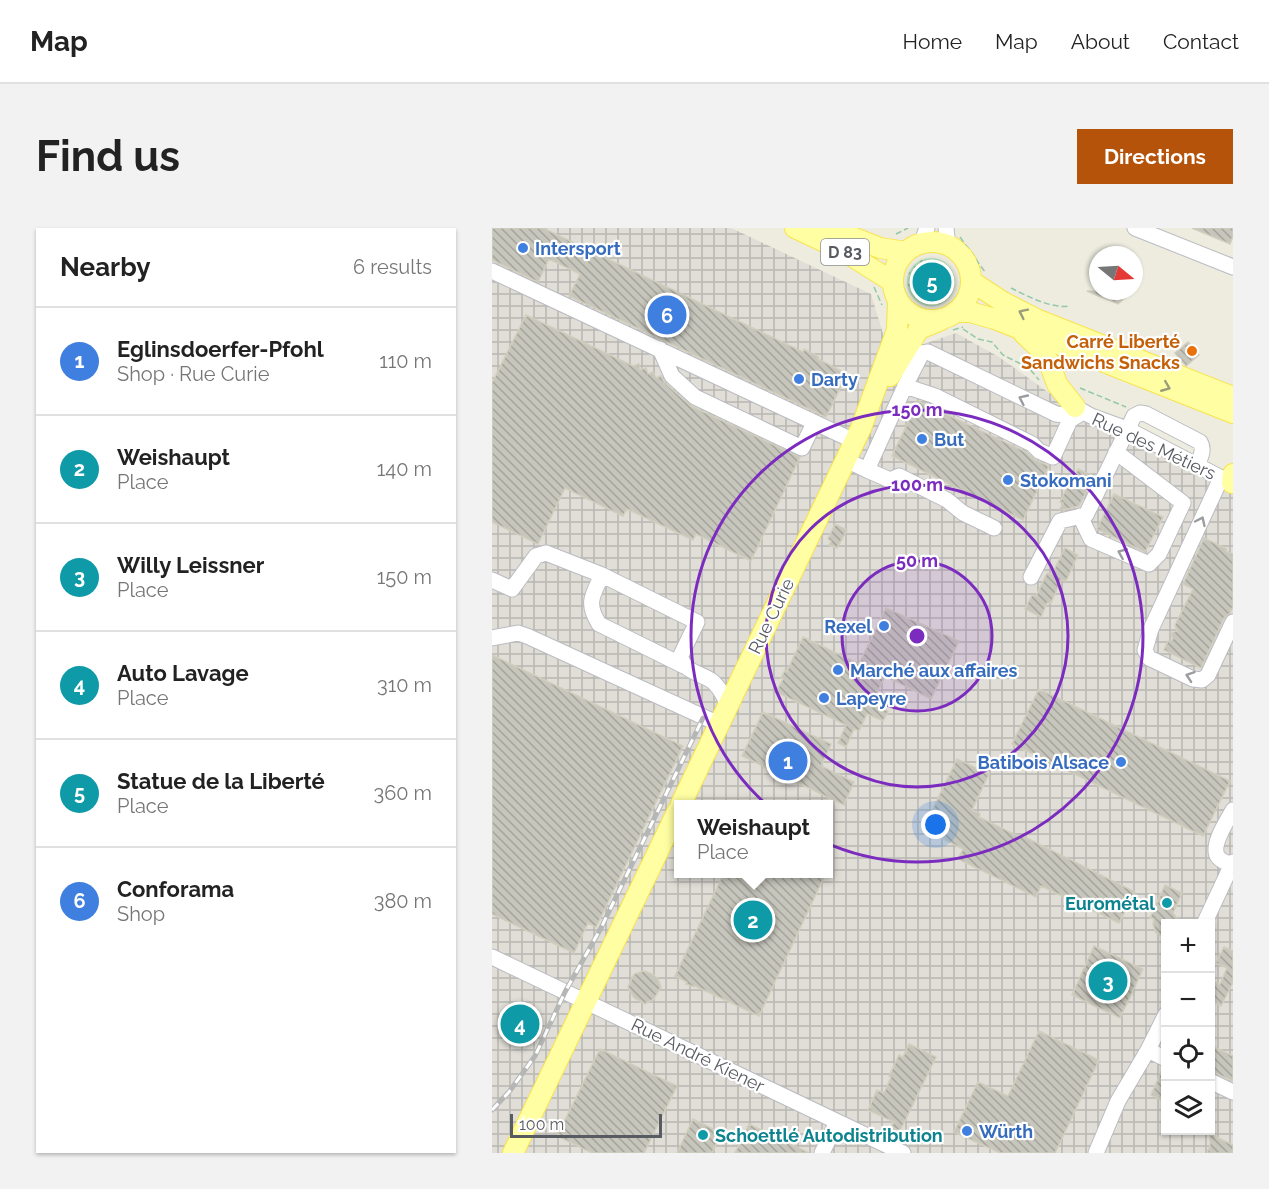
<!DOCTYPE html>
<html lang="en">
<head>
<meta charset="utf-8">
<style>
  body { margin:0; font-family:Raleway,sans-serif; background:#f2f2f2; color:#222 }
  .controls { position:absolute; right:18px; bottom:18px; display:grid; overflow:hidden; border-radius:0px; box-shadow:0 2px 4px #0004 }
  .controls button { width:54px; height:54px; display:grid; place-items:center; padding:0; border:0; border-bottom:2px solid #e0e0e0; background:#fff; color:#222; font:30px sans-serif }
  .compass { position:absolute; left:597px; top:18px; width:54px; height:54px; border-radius:50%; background:#fff; box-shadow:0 2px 4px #0004; rotate:108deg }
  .scale { position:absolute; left:18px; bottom:15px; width:152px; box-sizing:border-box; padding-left:6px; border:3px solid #585b62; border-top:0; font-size:16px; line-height:21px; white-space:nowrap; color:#585b62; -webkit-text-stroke:4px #fff; paint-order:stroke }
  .you { position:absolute; left:444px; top:597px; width:21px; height:21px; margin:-15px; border:4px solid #fff; border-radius:50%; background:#1a73e8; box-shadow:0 0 0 9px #1a73e833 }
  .badge { display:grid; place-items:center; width:39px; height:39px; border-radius:50%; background:#b45309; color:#fff; font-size:20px; font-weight:700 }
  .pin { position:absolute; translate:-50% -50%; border:3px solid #fff; box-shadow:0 2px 6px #0006 }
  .popup { position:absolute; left:182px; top:572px; width:159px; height:78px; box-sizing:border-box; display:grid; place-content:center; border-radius:0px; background:#fff; filter:drop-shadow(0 2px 4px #0005); font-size:20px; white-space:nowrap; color:#767676 }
  .popup b { font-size:22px; color:#222 }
  .popup::after { content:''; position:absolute; left:50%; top:100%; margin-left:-12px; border:12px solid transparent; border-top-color:#fff }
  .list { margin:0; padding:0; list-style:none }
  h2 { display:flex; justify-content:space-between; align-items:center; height:78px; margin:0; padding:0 24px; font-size:26px }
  h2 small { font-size:20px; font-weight:400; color:#767676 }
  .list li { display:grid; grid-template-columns:39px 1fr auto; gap:18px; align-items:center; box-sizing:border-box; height:108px; padding:0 24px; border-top:2px solid #e0e0e0 }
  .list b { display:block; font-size:22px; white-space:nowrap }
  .list p { margin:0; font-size:20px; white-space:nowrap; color:#767676 }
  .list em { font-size:20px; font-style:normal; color:#767676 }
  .icon { flex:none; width:33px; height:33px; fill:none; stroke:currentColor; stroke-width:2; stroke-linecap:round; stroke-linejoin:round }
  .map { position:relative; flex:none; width:741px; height:925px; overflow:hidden; border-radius:0px }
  header { display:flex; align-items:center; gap:36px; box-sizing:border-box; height:84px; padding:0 30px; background:#fff; border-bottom:2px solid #e0e0e0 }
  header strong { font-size:28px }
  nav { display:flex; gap:33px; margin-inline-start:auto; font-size:21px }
  .intro { display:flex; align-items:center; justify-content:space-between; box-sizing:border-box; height:144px; padding:0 36px }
  h1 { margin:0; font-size:42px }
  .button { padding:15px 27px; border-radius:0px; background:#b45309; color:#fff; font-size:21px; font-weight:700 }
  main { display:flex; gap:36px; padding:0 36px }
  aside { flex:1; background:#fff; border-radius:0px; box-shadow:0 2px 4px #0004 }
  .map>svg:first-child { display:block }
  .industrial { fill:url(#industrial-grid); fill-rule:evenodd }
  .grass { fill:url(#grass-dots) }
  .building { fill:url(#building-back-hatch); stroke:#d1cebd; stroke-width:1.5 }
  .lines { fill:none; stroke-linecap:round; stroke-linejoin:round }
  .minor-casing { stroke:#babcc2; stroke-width:17 }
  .major-casing { stroke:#f9e34c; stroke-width:22 }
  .path { stroke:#92c7a9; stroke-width:1.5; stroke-dasharray:6 3; stroke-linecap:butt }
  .minor { stroke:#fff; stroke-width:15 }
  .major { stroke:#fffea2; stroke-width:20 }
  .rail-casing { stroke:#b5b6b6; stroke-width:5 }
  .rail { stroke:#fff; stroke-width:3; stroke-dasharray:9; stroke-linecap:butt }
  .oneway { stroke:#9b9c7c }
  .oneway2 { stroke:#9b9da1 }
  .ring { fill:none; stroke:#7b2cbf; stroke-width:3 }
  .shop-dot { fill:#3f7fe0; stroke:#fff; stroke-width:2 }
  .food-dot { fill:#e8710a; stroke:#fff; stroke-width:2 }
  .culture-dot { fill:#0f9aa8; stroke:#fff; stroke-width:2 }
  .labels { text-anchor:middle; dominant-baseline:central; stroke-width:4.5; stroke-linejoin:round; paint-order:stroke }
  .shield { fill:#fff; stroke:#8a8c91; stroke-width:1.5 }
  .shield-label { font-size:16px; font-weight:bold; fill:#585b62 }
  .shop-label { font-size:18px; font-weight:bold; fill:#366cbe; stroke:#fff; text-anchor:start }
  .food-label { font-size:18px; font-weight:bold; fill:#c56008; stroke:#fff; text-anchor:end }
  .street-label { font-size:18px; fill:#585b62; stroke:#fff }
  .culture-label { font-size:18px; font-weight:bold; fill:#0d838f; stroke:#fff; text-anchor:end }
  .centre { fill:#7b2cbf; stroke:#fff; stroke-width:3 }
  .ring-label { font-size:18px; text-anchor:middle; font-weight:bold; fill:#7b2cbf; stroke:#fff; stroke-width:4.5; stroke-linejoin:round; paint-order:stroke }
</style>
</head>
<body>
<header>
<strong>Map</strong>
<nav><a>Home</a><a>Map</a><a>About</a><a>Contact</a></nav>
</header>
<div class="intro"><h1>Find us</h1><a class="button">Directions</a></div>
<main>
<aside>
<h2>Nearby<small>6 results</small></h2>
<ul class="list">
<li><span class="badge" style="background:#3f7fe0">1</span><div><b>Eglinsdoerfer-Pfohl</b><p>Shop · Rue Curie</p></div><em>110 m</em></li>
<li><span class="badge" style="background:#0f9aa8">2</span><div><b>Weishaupt</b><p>Place</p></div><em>140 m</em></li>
<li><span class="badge" style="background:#0f9aa8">3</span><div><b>Willy Leissner</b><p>Place</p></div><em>150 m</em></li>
<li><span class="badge" style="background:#0f9aa8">4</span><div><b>Auto Lavage</b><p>Place</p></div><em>310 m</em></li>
<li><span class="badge" style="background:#0f9aa8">5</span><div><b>Statue de la Liberté</b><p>Place</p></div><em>360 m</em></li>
<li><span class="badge" style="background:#3f7fe0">6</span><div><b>Conforama</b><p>Shop</p></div><em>380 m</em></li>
</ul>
</aside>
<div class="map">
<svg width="741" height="925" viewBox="0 0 741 925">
  <defs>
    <pattern id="industrial-grid" width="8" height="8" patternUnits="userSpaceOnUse" patternTransform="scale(1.5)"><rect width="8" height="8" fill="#e0ded7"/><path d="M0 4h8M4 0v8" fill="none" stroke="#b8b7b2"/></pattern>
    <pattern id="grass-dots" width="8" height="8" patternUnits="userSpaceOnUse" patternTransform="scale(1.5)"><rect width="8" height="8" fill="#bae6c0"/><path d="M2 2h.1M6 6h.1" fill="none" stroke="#9abd9f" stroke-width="1.8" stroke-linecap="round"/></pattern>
    <pattern id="building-back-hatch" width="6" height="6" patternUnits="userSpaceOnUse" patternTransform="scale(1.5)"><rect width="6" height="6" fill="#c7c6bc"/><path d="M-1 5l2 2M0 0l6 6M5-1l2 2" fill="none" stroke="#a4a49c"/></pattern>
  </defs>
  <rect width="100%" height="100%" fill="#edecdf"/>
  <path class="industrial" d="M0,0H239L379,66L392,109L429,117L464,105L507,129L574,177L741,254V925H0ZM186,576H336V646H186ZM674,696H718V902H674Z"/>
  <path class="grass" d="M415 54a24 24 0 1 1 48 0a24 24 0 1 1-48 0Z"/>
  <path class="building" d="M0,0H51L311,124L312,121L327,129L326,131L355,146L334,189L77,68L88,46L57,31L46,54L0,32Z
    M700,0H741V8L738,16Z
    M595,63H631L635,68L626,76Z
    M34,87L141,138L147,136L148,142L154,140L156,146L161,144L164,150L169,148L172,154L199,178L308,229L259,333L204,306L201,312L135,281L131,288L73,260L46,316L0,294V155Z
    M696,114L707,127L694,138L683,125Z
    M426,173L534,224L543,232L557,238L531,292L400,228Z
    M586,241L602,248L587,278L571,282L568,281L571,275L568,274L581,247L583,248Z
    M622,266L671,289L653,324L605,301Z
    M343,296L355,302L345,320L337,317L339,313L336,311Z
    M712,310L735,321L734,323L741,326V378L738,385L732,390L709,440L672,422L676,413L681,411L679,405L685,403L683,397L701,361L691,356Z
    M573,320L586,327L574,353L569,352L559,375H555L549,389L533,381L540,367L544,368L555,345L560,346Z
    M394,380L467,413L439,471L393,448L380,476L396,483L391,493L375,486L367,503L362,501L354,519L346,515L354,497L284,464L291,451L289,450L293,442L295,443L311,409L367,436Z
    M0,427L191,518L104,699L96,695L82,725L0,686Z
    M547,461L738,553L711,608L520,516Z
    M271,484L339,516L329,538L362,554L352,577L250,528Z
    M465,531L497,546L480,582L488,586L487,589L528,609L531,608L643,664L627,695L549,658L544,669L466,631L471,621L431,601Z
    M232,645H334L267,788L203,758L202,759L194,756L195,754L183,748Z
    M673,657L690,665L681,685L689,696H674V710L664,705L661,696L662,691L658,690Z
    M602,718L651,741L628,790L580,767Z
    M732,719L741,723V754L729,778L718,772V752L728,756L735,740L724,735Z
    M152,743L160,746L166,751L169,759L162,771L153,776L142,770L136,759L142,746Z
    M547,803L607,832L563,925H508L462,904L486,854L516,868Z
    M417,816L444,829L408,903L399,899L402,894L376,882L385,862L392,865L399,849L397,848L407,827L411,829Z
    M718,817L741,828V853L718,843Z
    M108,821L185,858L152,925H100L65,908Z
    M671,840L674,841V874L659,867Z
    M201,891L229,905L220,925H185Z
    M257,896L284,909L317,925H243Z
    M718,906L741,917V925H715L718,917Z"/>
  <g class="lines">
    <defs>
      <path id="minor" d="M454,0L456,18
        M643,0L741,39
        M429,16L435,0
        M0,43L362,213
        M168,121L180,148L203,169L310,220L322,195
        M413,158L430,125L436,124L564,186L572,187L583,179L599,188L635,201L741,256
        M354,232L375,242L413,158L443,168L540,216L547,223L561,229L578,192L591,184
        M375,242L398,252L407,248L455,272L471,285L502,300
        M729,250L659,401L653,422L657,430L701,451L710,452L716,447L741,394
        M588,288L599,311L657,336L667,326L691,275L624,224
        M110,347C100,368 94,375 107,396L192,438
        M539,349L568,293L594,287L642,188L648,185L654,186L708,214C713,222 708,230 705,238
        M0,352L20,361L44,328L54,325L110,347L205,394L189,427C189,443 209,445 220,453C227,458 232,469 236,476
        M0,410L26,405L35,408L227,496
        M739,637C735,635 729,633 726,629C718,618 735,593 741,582
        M712,696L741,634
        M0,729L411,925
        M656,822L674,831
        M718,853L741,864
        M330,925L345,894
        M604,925L626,873L656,822L674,786"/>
      <path id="major" d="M303,0L350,22L401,54
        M337,0L388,20L414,24
        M401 53a39 39 0 1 1 78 0a39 39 0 1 1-78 0Z
        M479,53L511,74L544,91L741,169
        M463,84H478L503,91L741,185
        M532,106L546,119L557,134L565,156L583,179
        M398,148L427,101L449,92
        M740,255L741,246
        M189,576L369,200L405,102L406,74
        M21,925L186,582"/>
    </defs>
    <use href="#minor" class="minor-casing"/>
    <use href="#major" class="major-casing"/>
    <path class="path" d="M404,6L416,0
      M468,9L493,44
      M382,59L390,77
      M519,60C535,68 560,81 577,78
      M471,101L486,111L500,114L511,127L537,140L547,152
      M461,102L471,99
      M588,160L634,179"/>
    <use href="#minor" class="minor"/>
    <use href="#major" class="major"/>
    <defs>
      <path id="rail" d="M0,882L17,864L43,828L73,764L109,700L211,490"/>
    </defs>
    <use href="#rail" class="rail-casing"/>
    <use href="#rail" class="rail"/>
  </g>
  <defs><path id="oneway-chevron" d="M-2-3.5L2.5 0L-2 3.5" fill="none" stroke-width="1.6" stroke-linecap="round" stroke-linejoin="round" transform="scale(1.5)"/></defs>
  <g class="oneway">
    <use href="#oneway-chevron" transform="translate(531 85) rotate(-154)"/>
    <use href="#oneway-chevron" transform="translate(674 159) rotate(22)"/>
  </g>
  <g class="oneway2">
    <use href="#oneway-chevron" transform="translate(531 171) rotate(-155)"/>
    <use href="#oneway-chevron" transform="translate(709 293) rotate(-65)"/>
    <use href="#oneway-chevron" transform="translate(630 325) rotate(-157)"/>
    <use href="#oneway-chevron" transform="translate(698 448) rotate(-161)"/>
  </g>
  <circle cx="425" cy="408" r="75" fill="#7b2cbf" fill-opacity=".12"/>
  <g class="ring">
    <circle cx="425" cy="408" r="75"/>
    <circle cx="425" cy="408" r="151"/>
    <circle cx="425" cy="408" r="226"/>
  </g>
  <g class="shop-dot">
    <circle cx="31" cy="20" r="6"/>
    <circle cx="307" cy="151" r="6"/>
    <circle cx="430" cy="211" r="6"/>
    <circle cx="516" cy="252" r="6"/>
    <circle cx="392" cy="398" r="6"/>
    <circle cx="346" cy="442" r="6"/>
    <circle cx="332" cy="470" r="6"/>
    <circle cx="629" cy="534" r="6"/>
    <circle cx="475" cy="903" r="6"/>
  </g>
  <circle class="food-dot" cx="700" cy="123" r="6"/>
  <g class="culture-dot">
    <circle cx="675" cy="675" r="6"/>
    <circle cx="211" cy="907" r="6"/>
  </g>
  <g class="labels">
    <rect class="shield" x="329" y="11" width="48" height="26" rx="4.5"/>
    <g class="shield-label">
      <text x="353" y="24">D 83</text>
    </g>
    <g class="shop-label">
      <text x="43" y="20">Intersport</text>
      <text x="319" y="151">Darty</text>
      <text x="442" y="211">But</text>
      <text x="528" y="252">Stokomani</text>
      <text x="380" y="398" text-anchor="end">Rexel</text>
      <text x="358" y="442">Marché aux affaires</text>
      <text x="344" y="470">Lapeyre</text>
      <text x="617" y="534" text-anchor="end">Batibois Alsace</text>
      <text x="487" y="903">Würth</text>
    </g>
    <g class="food-label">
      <text x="688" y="113">Carré Liberté<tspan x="688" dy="21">Sandwichs Snacks</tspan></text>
    </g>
    <g class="street-label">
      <text transform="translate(662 218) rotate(25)">Rue des Métiers</text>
      <text transform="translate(279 388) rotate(-64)">Rue Curie</text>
      <text transform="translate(206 827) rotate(26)">Rue André Kiener</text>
    </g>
    <g class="culture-label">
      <text x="663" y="675">Eurométal</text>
      <text x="223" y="907" text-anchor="start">Schoettlé Autodistribution</text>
    </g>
  </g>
  <circle cx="425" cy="408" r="9" class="centre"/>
  <g class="ring-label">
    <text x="425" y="188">150 m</text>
    <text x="425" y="263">100 m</text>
    <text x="425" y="339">50 m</text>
  </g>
</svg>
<div class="controls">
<button>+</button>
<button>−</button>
<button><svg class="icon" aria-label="locate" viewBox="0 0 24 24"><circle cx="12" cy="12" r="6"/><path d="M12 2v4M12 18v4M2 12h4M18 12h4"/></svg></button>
<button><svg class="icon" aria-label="layers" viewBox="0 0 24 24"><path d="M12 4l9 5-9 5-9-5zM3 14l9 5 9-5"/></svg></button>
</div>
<svg class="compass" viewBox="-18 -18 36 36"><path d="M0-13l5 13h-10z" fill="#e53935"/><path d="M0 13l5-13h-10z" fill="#767676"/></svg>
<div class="scale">100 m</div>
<div class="you"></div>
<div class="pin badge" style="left:296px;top:533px;background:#3f7fe0">1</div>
<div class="pin badge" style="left:261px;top:692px;background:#0f9aa8">2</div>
<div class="popup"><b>Weishaupt</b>Place</div>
<div class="pin badge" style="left:616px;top:753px;background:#0f9aa8">3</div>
<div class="pin badge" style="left:28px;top:796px;background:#0f9aa8">4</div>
<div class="pin badge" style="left:440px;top:54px;background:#0f9aa8">5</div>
<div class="pin badge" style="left:175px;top:87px;background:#3f7fe0">6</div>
</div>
</main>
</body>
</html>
